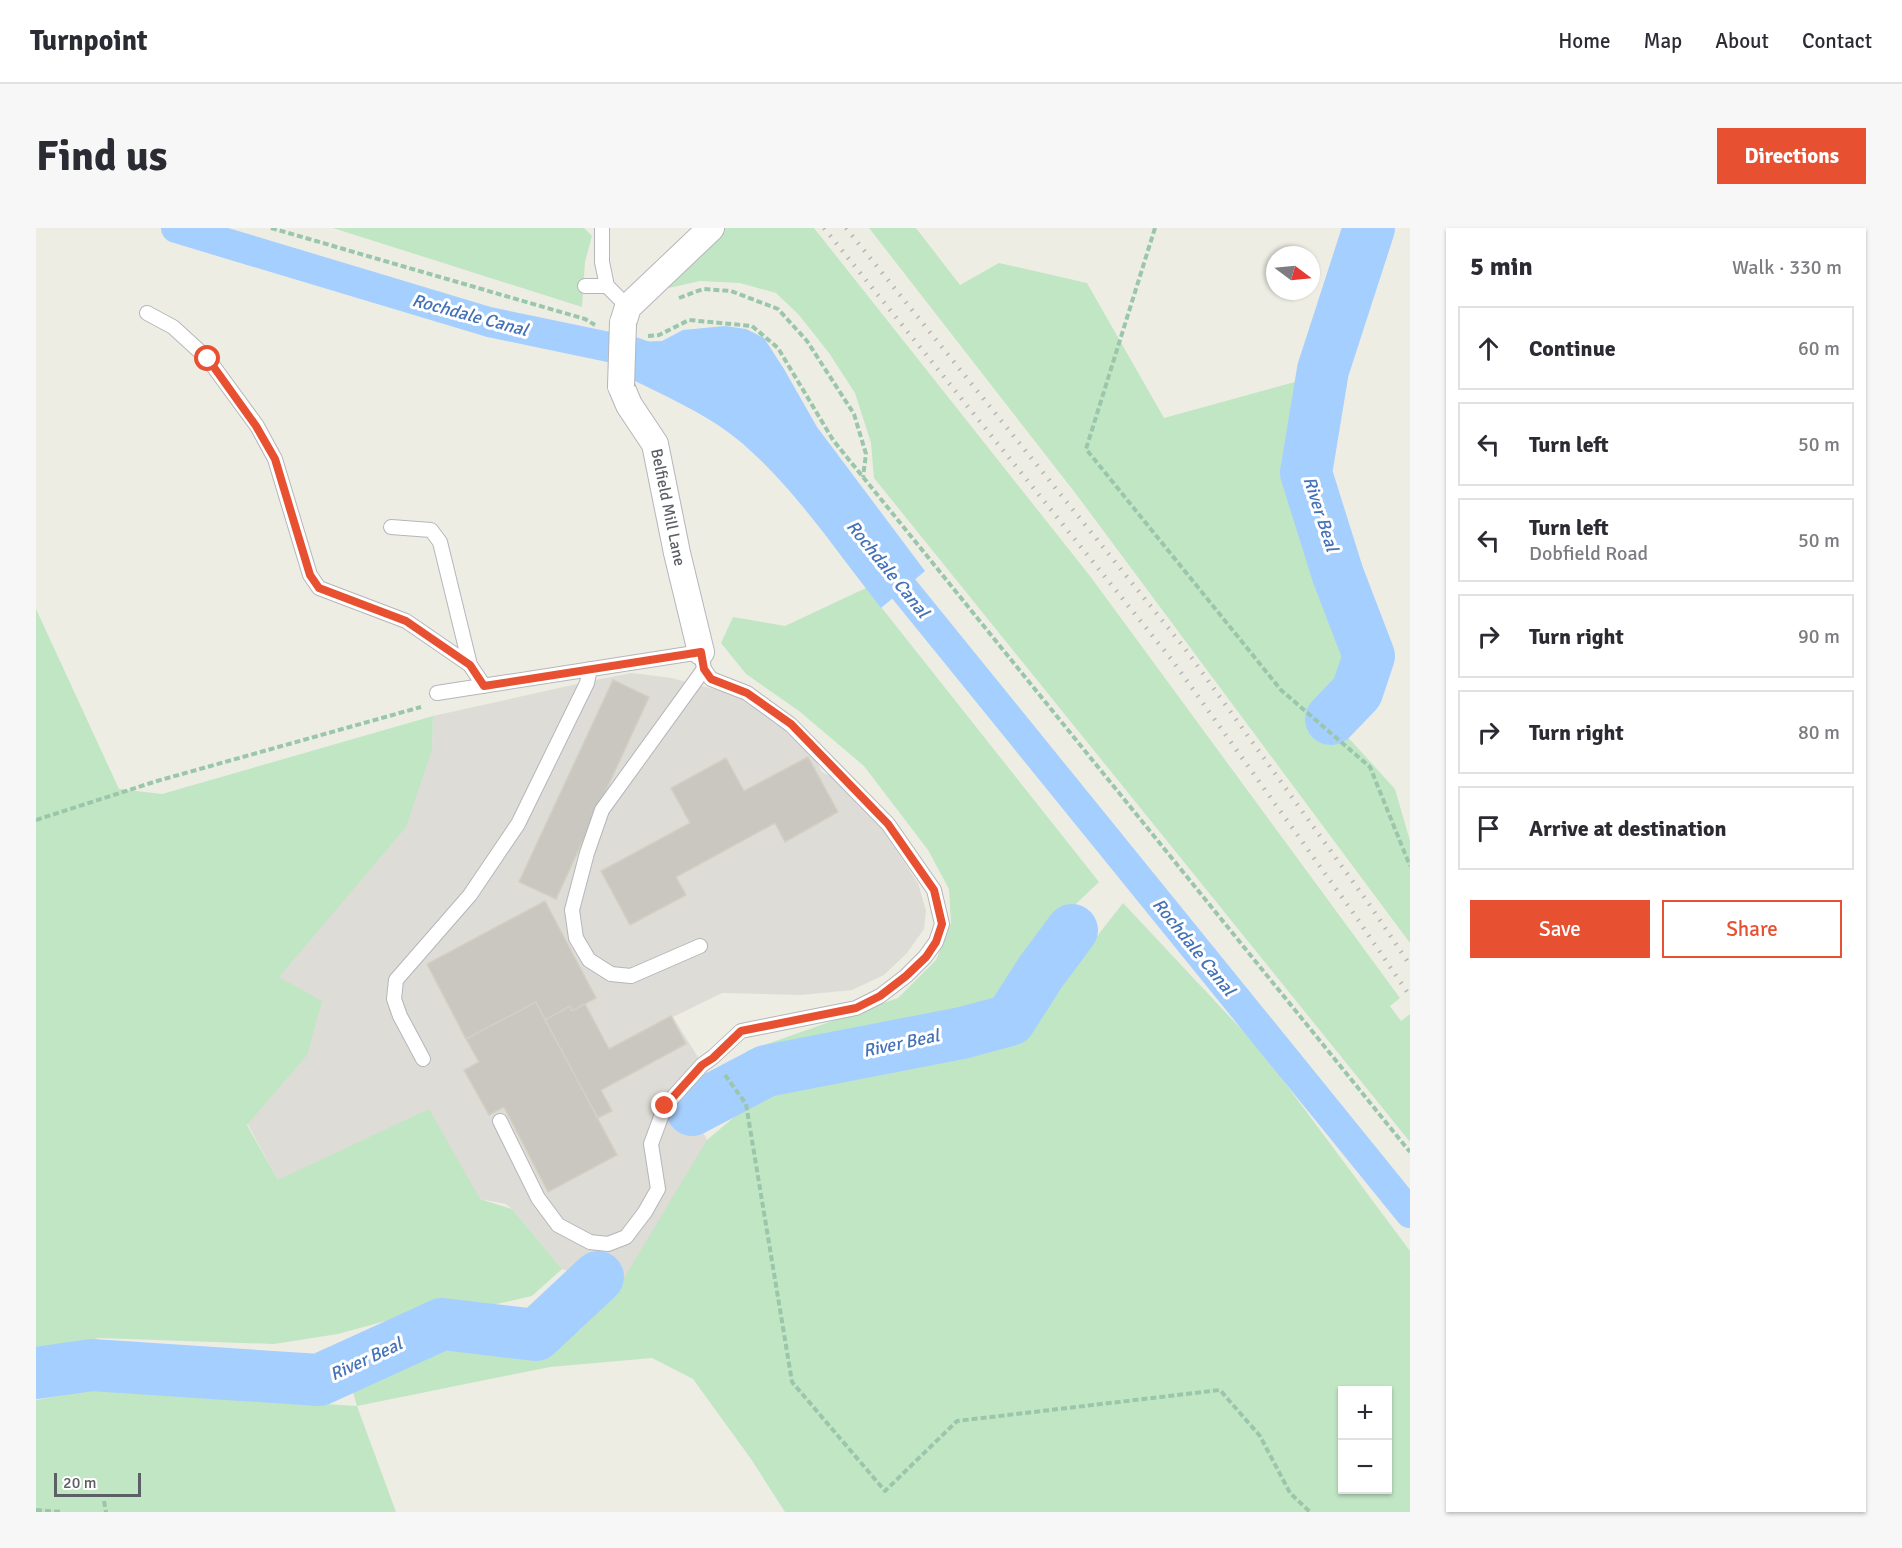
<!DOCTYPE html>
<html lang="en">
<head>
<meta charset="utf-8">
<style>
  body { margin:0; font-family:Signika,sans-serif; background:#f7f7f7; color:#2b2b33 }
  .controls { position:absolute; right:18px; bottom:18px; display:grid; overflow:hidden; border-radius:0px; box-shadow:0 2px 4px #0004 }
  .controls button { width:54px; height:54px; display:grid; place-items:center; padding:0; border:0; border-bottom:2px solid #e1e1e2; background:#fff; color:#2b2b33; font:30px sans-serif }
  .compass { position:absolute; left:1230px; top:18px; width:54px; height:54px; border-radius:50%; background:#fff; box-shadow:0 2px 4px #0004; rotate:106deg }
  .scale { position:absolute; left:18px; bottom:15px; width:87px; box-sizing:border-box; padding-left:6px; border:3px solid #5c5f65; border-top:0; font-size:16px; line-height:21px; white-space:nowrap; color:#5c5f65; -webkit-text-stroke:4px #fff; paint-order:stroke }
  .stop { position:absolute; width:18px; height:18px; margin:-14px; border:4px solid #e75132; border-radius:50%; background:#fff }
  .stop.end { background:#e75132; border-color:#fff; box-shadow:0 2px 6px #0008 }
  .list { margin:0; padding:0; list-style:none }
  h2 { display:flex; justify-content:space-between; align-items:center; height:78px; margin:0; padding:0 24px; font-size:26px }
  h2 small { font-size:20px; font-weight:400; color:#7c7c81 }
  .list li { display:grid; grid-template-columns:39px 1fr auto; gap:18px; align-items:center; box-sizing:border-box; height:84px; margin:0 12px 12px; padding:0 12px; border:2px solid #e1e1e2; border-radius:0px }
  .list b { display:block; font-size:22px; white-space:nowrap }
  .list p { margin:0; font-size:20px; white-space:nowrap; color:#7c7c81 }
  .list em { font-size:20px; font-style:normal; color:#7c7c81 }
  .actions { display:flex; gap:12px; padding:18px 24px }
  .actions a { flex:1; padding:14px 0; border:2px solid #e75132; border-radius:0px; text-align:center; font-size:21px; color:#e75132 }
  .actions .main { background:#e75132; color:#fff }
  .icon { flex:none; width:33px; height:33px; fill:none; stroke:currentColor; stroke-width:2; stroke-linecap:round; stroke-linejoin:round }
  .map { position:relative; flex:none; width:1374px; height:1284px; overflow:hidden; border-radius:0px }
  header { display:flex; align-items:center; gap:36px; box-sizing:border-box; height:84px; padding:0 30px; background:#fff; border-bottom:2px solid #e1e1e2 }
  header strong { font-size:28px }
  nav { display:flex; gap:33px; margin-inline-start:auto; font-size:21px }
  .intro { display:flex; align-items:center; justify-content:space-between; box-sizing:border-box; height:144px; padding:0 36px }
  h1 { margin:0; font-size:42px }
  .button { padding:15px 27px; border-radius:0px; background:#e75132; color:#fff; font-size:21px; font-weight:700 }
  main { display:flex; gap:36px; padding:0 36px }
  aside { flex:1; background:#fff; border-radius:0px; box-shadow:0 2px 4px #0004 }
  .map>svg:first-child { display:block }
  .industrial { fill:#dddcd6 }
  .green { fill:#c1e6c4; fill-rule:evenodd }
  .water { fill:#a5cffe }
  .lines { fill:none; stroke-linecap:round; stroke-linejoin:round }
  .canal { stroke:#a5cffe; stroke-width:30 }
  .river { stroke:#a5cffe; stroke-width:52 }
  .building { fill:#cac7c1; stroke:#d3cfc2; stroke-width:1.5 }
  .lane-casing { stroke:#b5b6bb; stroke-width:16 }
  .street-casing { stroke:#b5b6bb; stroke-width:28 }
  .path { stroke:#9ac6ab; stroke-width:4; stroke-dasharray:6 3; stroke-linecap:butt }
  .lane { stroke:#fff; stroke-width:14 }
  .street { stroke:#fff; stroke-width:26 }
  .rail { stroke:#b5b6b6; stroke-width:4.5; stroke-dasharray:1.5 8; stroke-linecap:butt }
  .street-bridge-casing { stroke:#b5b6bb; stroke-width:28; stroke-linecap:butt }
  .street-bridge { stroke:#fff; stroke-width:26 }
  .route { stroke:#e75132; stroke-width:8 }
  .labels { text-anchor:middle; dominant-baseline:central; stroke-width:6; stroke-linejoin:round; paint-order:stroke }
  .street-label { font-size:16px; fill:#5c5f65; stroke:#fff }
  .water-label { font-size:18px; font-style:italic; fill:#4472b9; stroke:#fff }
</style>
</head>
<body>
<header>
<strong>Turnpoint</strong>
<nav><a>Home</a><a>Map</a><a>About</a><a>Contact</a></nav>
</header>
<div class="intro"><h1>Find us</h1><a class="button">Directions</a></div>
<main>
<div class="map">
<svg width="1374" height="1284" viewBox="0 0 1374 1284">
  <rect width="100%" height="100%" fill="#eeede4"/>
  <path class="industrial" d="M596,445L636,450L708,469L752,502L776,525L786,544L804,553L844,598L882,655L890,683L888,701L871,725L848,747L816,762L766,767L686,765L637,789L678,855L649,872L704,971L578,1059L526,1041L476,981L470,976L444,971L299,1041L242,952L174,827L396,521L397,488L559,452Z"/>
  <path class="green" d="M297,0H548L556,8L549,34L546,79Z
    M688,0H778L1054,348L1364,770L1354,778L1365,793L1374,786V914L838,250L835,215L819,165L793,125L763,87L740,65L704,55L664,53L624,62H614Z
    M833,0H880L924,57L963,35L1051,55L1128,190L1266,152L1249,219L1255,271L1285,359L1318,426L1319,446L1308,463L1288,483L1359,561L1374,613V715L1040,266Z
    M830,360L1063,654L1024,691L962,780L706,835L711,823L862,770L900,732L915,695L913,661L892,622L828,538L763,483L710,446L685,415L697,389L749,398Z
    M0,381L83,561L126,566L397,488L396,521L370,599L243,749L286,773L271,827L211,897L242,952L393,881L444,971L476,981L526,1041L496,1068L448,1079L393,1081L302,1106L238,1116L63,1110L0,1121Z
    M1087,675L1223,820L1374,1023V1284H749L715,1231L657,1151L616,1130L514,1139L321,1178L360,1284H0V1172L56,1162L321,1178L314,1154L405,1119L508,1122L544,1102L578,1059L587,1052L671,912L697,890L720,864L744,853L987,803ZM1306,1162H1352V1262H1306Z"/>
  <path class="water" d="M689,98L710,101L728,110L748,141L781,199L889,343L845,380C800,323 761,263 706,215C673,187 633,170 595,151L597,114L626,113L647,102Z"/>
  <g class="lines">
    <path class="canal" d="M140,0L453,94L597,124L614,130
      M841,328L1374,985"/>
    <path class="river" d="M1295,491L1321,464L1333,428L1302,347L1270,245L1287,142L1333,0
      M656,882L730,843L926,805L974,792L1004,745L1036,702
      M0,1145L56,1137L283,1152L406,1096L500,1107L562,1049"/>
  </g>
  <path class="building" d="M577,452L613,469L520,671L483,654Z
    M772,529L802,584L749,614L739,595L640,649L650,667L594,697L565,643L654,595L635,560L690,530L708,563Z
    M509,673L560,770L536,783L534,778L509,792L500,774L430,811L391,736Z
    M500,774L581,927L512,964L468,879L453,887L428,842L443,834L430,811Z
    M549,776L573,821L635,788L650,816L565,862L576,883L562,890L509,792L534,778L536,783Z"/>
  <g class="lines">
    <defs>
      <path id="lane" d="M566,0V34L571,58L592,79
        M549,58H571
        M111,85L137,99L172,131L221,198L239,231L274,347L283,360L370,393L434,437L448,458
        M355,299L395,302L404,314L434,437
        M401,465L665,424L668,441L675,451L711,465L755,497L852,596L898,662L906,696L900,714L889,729L870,748L844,768L820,780L705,803L677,829L666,837L629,878L615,916L622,961L609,984L590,1009L572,1016L554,1014L522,997L502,970L464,893
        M664,718L595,748L575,746L553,732L540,710L536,682L551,625L566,582L668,441
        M387,831L364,788L358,771L360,752L434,667L482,596L551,455L554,441"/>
      <g id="street">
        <path d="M587,95L592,79L675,0"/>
        <path id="s1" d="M585,158L593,177L619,216L641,325L665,424"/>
      </g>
    </defs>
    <use href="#lane" class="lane-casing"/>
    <use href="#street" class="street-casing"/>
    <path class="path" d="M235,0L549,91L559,97
      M1119,0L1050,221L1245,462L1334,539L1374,638
      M643,70L667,61L695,63L742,81L771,113L818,186L830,226L827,249
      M612,108L623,107L653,92L716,98L742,120L797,212L1374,924
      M0,592L121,553L385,479
      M689,847L710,876L756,1154L849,1263L921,1193L1184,1162L1224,1208L1254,1265L1274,1284
      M68,1273L70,1284
      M0,1282L26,1284"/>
    <use href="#lane" class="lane"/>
    <use href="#street" class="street"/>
    <path class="rail" d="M788,0L1136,432L1318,686L1374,768
      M810,0L1150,422L1333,676L1374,737"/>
    <defs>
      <path id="street-bridge" d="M585,158L587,95"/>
    </defs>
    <use href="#street-bridge" class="street-bridge-casing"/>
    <use href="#street-bridge" class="street-bridge"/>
  </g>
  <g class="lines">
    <path class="route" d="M172,131L220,198L239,231L274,347L283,360L370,393L434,437L448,458L665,424L668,441L675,451L711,465L755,496L852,596L898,662L906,696L900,714L890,729L870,748L844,768L820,780L705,803L677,830L666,837L629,878"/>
  </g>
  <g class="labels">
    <g class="street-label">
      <text stroke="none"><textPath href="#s1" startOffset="132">Belfield Mill Lane</textPath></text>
    </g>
    <g class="water-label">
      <text transform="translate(434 87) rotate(15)">Rochdale Canal</text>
      <text transform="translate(1285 286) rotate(72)">River Beal</text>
      <text transform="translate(852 341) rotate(51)">Rochdale Canal</text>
      <text transform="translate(1158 719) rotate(51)">Rochdale Canal</text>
      <text transform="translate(865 815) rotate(-12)">River Beal</text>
      <text transform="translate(330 1131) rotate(-25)">River Beal</text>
    </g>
  </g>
</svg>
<div class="controls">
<button>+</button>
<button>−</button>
</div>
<svg class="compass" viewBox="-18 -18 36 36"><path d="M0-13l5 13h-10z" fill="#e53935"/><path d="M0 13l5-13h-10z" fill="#7c7c81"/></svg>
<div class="scale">20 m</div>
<div class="stop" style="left:172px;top:131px"></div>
<div class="stop end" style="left:629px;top:878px"></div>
</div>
<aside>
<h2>5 min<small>Walk · 330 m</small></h2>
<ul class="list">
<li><svg class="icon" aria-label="ahead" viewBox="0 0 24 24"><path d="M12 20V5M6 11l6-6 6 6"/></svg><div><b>Continue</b></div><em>60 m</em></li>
<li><svg class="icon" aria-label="left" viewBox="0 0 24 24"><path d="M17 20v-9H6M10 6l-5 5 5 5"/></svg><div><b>Turn left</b></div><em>50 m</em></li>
<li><svg class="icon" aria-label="left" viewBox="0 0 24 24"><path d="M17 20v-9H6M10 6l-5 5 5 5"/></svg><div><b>Turn left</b><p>Dobfield Road</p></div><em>50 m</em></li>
<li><svg class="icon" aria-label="right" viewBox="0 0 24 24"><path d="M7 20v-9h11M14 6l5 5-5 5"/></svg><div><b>Turn right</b></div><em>90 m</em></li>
<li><svg class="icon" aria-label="right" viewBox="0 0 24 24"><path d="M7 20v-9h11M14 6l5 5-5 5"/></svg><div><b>Turn right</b></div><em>80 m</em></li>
<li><svg class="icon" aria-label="arrive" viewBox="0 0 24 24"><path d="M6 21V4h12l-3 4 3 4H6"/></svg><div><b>Arrive at destination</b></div></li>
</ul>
<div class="actions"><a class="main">Save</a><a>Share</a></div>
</aside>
</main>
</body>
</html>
